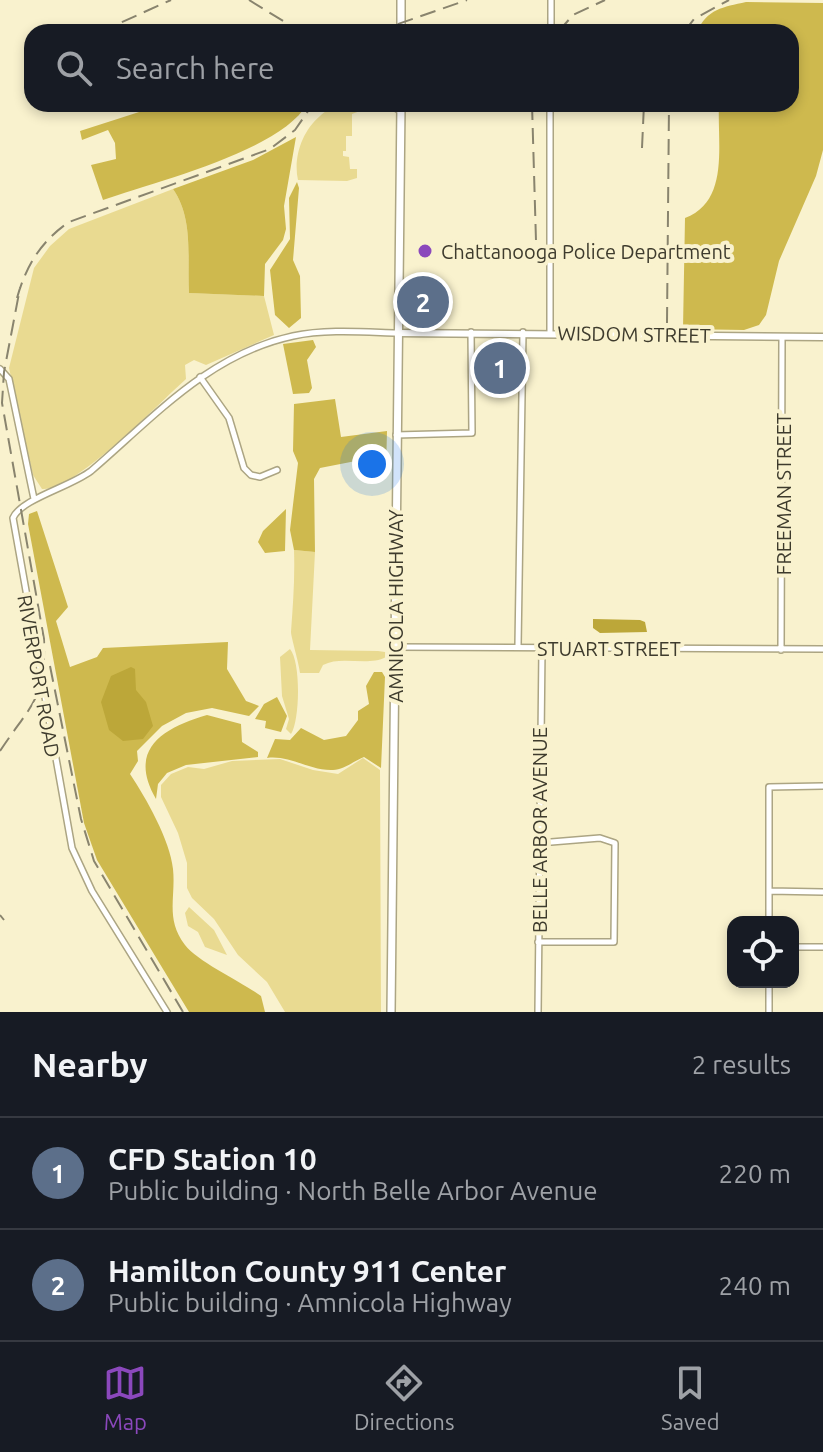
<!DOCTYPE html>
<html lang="en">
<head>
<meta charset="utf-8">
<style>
  body { margin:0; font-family:Ubuntu,sans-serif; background:#20242c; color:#f1f3f6 }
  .controls { position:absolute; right:24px; bottom:24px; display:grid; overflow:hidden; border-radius:16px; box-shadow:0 4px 12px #0003 }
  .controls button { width:72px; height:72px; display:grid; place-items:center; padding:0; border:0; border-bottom:2px solid #363941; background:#171b24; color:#f1f3f6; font:40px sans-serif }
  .you { position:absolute; left:372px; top:464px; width:28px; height:28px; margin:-20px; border:6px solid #fff; border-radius:50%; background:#1a73e8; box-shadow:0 0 0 12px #1a73e833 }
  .badge { display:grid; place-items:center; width:52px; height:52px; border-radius:50%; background:#8b48bc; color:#fff; font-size:26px; font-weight:700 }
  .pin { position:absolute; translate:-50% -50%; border:4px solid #fff; box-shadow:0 2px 8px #0006 }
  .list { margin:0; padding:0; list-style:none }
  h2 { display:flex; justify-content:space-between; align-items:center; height:104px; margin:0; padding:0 32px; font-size:34px }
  h2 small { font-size:26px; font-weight:400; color:#9ea1a6 }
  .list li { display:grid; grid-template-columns:52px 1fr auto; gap:24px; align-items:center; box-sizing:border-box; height:112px; padding:0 32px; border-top:2px solid #363941 }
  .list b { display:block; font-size:30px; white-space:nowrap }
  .list p { margin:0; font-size:26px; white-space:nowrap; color:#9ea1a6 }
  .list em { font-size:26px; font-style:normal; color:#9ea1a6 }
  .icon { flex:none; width:44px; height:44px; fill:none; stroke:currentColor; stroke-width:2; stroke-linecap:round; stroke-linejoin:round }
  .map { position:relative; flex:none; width:823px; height:1012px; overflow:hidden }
  .search { position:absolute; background:#171b24; box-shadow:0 4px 12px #0003; left:24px; right:24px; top:24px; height:88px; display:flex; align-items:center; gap:20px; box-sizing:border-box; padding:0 28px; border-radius:24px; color:#9ea1a6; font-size:30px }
  .sheet { height:328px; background:#171b24 }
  nav { display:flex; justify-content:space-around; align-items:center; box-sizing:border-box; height:112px; border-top:2px solid #363941; background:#171b24; font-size:22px; color:#9ea1a6 }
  nav a { display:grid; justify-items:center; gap:4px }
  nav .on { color:#8b48bc }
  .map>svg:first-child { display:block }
  .green { fill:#e9da91 }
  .forest { fill:#ceb94e }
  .water { fill:#bca739 }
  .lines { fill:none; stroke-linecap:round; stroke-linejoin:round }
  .minor-casing { stroke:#aca583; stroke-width:8 }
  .tertiary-casing { stroke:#aca583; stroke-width:9 }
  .primary-casing { stroke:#aca583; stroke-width:10 }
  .minor { stroke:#fff; stroke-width:5 }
  .tertiary { stroke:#fff; stroke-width:6 }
  .primary { stroke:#fff; stroke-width:7 }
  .rail { stroke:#89846e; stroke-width:2; stroke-dasharray:16 8; stroke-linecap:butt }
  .poi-dot { fill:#8b48bc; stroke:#f9f2ce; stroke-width:3 }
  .labels { text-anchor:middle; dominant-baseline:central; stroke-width:8; stroke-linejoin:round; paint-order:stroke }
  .poi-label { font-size:20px; fill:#3e3b2d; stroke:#f9f2ce; text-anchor:start }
  .street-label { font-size:20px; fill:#3e3b2d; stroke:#f9f2ce }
</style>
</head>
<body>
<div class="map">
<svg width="823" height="1012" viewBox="0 0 823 1012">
  <rect width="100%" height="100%" fill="#f9f2ce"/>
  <path class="green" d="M335,104H362L360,111L352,114V136H346V151H343V156L349,157L350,169H357V178L347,181L298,180C293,158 302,131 320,116C325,111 330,110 335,104Z
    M173,189C194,219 187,259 189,293L264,296L274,335L206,365L194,360L185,365L186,379C159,403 74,492 42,489L33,475L9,368L34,268L50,246L69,229Z
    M294,550L315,552L310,650L378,651L385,652L386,657C367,667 342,655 323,665L319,673H300C299,663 291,637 291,632C293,604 295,578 294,550Z
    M290,649C301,662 300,720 291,734L286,729L289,719L282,696L280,657Z
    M363,758L380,770L381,1012H285L267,982L238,955L214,919L192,898L187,888V863L178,833L161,797V785L171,774L188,767L204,769L232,761L280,759L313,770L338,774Z
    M189,907L214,930L227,955L205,947L198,932L188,926L185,913Z"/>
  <path class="forest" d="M746,2L823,3V150L816,176L779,261L766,315L759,325L744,330L683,329L685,218C730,201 717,144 719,104H791V32H697C707,9 723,7 746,2Z
    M164,104H307C281,151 154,182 103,200L91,165L116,159L115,143L108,130L82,140L80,131Z
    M296,137L284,206L286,229L283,240L265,264L264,296L189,293C187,259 194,219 173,189L253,160Z
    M297,182L299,188L293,260L300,276L301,318L289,328L275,315L270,270L290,239L289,198Z
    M313,340L316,347L307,360L312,388L309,393L293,394L283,344Z
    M335,399L341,437L387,431L386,471L366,459L320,468L314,479L315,552L294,550L290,530L298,463L293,451L294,404Z
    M286,509L285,551L265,553L258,542L263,531Z
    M37,511L68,607L56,621L70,667L97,657L103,648L228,642L227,669L246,701L259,706L249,716L212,708L186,713L162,726L137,751L138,761L130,774C146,798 170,840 173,869C176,897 165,919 185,945C198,962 242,982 261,996L265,1012H189L97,860L84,823L28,524L29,514Z
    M374,672H382L385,677L381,768L364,757C354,761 343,770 333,770C310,771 290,755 267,758L275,739L290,740L301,728L324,740L346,736L358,720V711L369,704L366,686Z
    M277,697L287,716L281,732L265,728L266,721L255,719L264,704Z
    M207,715L241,724L242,742L258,752V757L186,765L167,773L158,784L156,799C127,749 163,728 207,715Z"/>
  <path class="water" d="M593,619L640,620L645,622L647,632L600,633L593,628Z
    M131,667L135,669L136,690L146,702L153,726L143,739L123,741L109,730L101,702L111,676Z"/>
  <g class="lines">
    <defs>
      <path id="minor" d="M212,32L235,28L255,32
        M551,32V0
        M389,104L400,111
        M550,332V104
        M0,369L9,379L34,499
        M200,377L229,418L244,468L251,475L260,477L277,470
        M396,435L472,433L471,332
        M518,646L523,332
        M396,647L823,649
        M781,650L782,337
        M769,891L823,892
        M769,922V787L823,786
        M538,942H614L615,843L600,838L539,843
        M793,947H823
        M769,982V1012
        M167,1012L92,891L72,848L13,518C21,499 70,487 91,471C153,418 209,354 293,336C326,329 363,332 397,333
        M538,1012L542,648"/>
      <path id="tertiary" d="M397,333L823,337"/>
      <path id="primary" d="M401,32V0
        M391,1012L401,104"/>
    </defs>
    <use href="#minor" class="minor-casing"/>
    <use href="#tertiary" class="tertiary-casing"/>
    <use href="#primary" class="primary-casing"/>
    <use href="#minor" class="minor"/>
    <use href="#tertiary" class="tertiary"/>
    <use href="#primary" class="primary"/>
    <path class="rail" d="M249,0L301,32
      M100,32L171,0
      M375,32L467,0
      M558,32L573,15L605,0
      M684,32L694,19L729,0
      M532,104L536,241
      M642,148L644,104
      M17,298C26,266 41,241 69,222L270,149L295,130L313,104
      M667,323L669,104
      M50,666L81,819L94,861L183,1012
      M0,751C31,704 46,700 44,639L2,403L4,372L20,288
      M0,915L4,920"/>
  </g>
  <circle class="poi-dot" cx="425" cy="251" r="8"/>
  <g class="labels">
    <g class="poi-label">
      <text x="441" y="251">Chattanooga Police Department</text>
    </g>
    <g class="street-label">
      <text transform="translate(634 334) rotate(1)">WISDOM STREET</text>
      <text transform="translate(783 494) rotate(-90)">FREEMAN STREET</text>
      <text transform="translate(395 606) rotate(-90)">AMNICOLA HIGHWAY</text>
      <text x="609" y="648">STUART STREET</text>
      <text transform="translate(39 676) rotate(80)">RIVERPORT ROAD</text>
      <text transform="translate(539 830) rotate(-90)">BELLE ARBOR AVENUE</text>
    </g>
  </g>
</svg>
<div class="controls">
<button><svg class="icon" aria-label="locate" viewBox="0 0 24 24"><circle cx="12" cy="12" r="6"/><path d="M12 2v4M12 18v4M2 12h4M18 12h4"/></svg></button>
</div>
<div class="you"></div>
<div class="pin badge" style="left:500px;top:368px;background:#5c6f8a">1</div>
<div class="pin badge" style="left:423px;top:302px;background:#5c6f8a">2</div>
<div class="search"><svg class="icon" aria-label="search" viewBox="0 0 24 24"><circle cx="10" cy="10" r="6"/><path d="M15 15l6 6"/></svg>Search here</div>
</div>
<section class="sheet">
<h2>Nearby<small>2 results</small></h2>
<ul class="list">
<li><span class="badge" style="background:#5c6f8a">1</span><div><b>CFD Station 10</b><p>Public building · North Belle Arbor Avenue</p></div><em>220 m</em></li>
<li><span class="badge" style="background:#5c6f8a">2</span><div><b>Hamilton County 911 Center</b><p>Public building · Amnicola Highway</p></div><em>240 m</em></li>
</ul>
</section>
<nav>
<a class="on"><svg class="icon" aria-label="map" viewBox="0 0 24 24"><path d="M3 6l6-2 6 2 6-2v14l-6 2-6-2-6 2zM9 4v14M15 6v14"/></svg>Map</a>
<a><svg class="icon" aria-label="directions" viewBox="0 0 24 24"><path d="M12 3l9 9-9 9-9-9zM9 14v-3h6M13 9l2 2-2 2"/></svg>Directions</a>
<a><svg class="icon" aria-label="saved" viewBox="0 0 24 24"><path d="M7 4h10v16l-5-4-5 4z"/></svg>Saved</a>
</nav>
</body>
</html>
